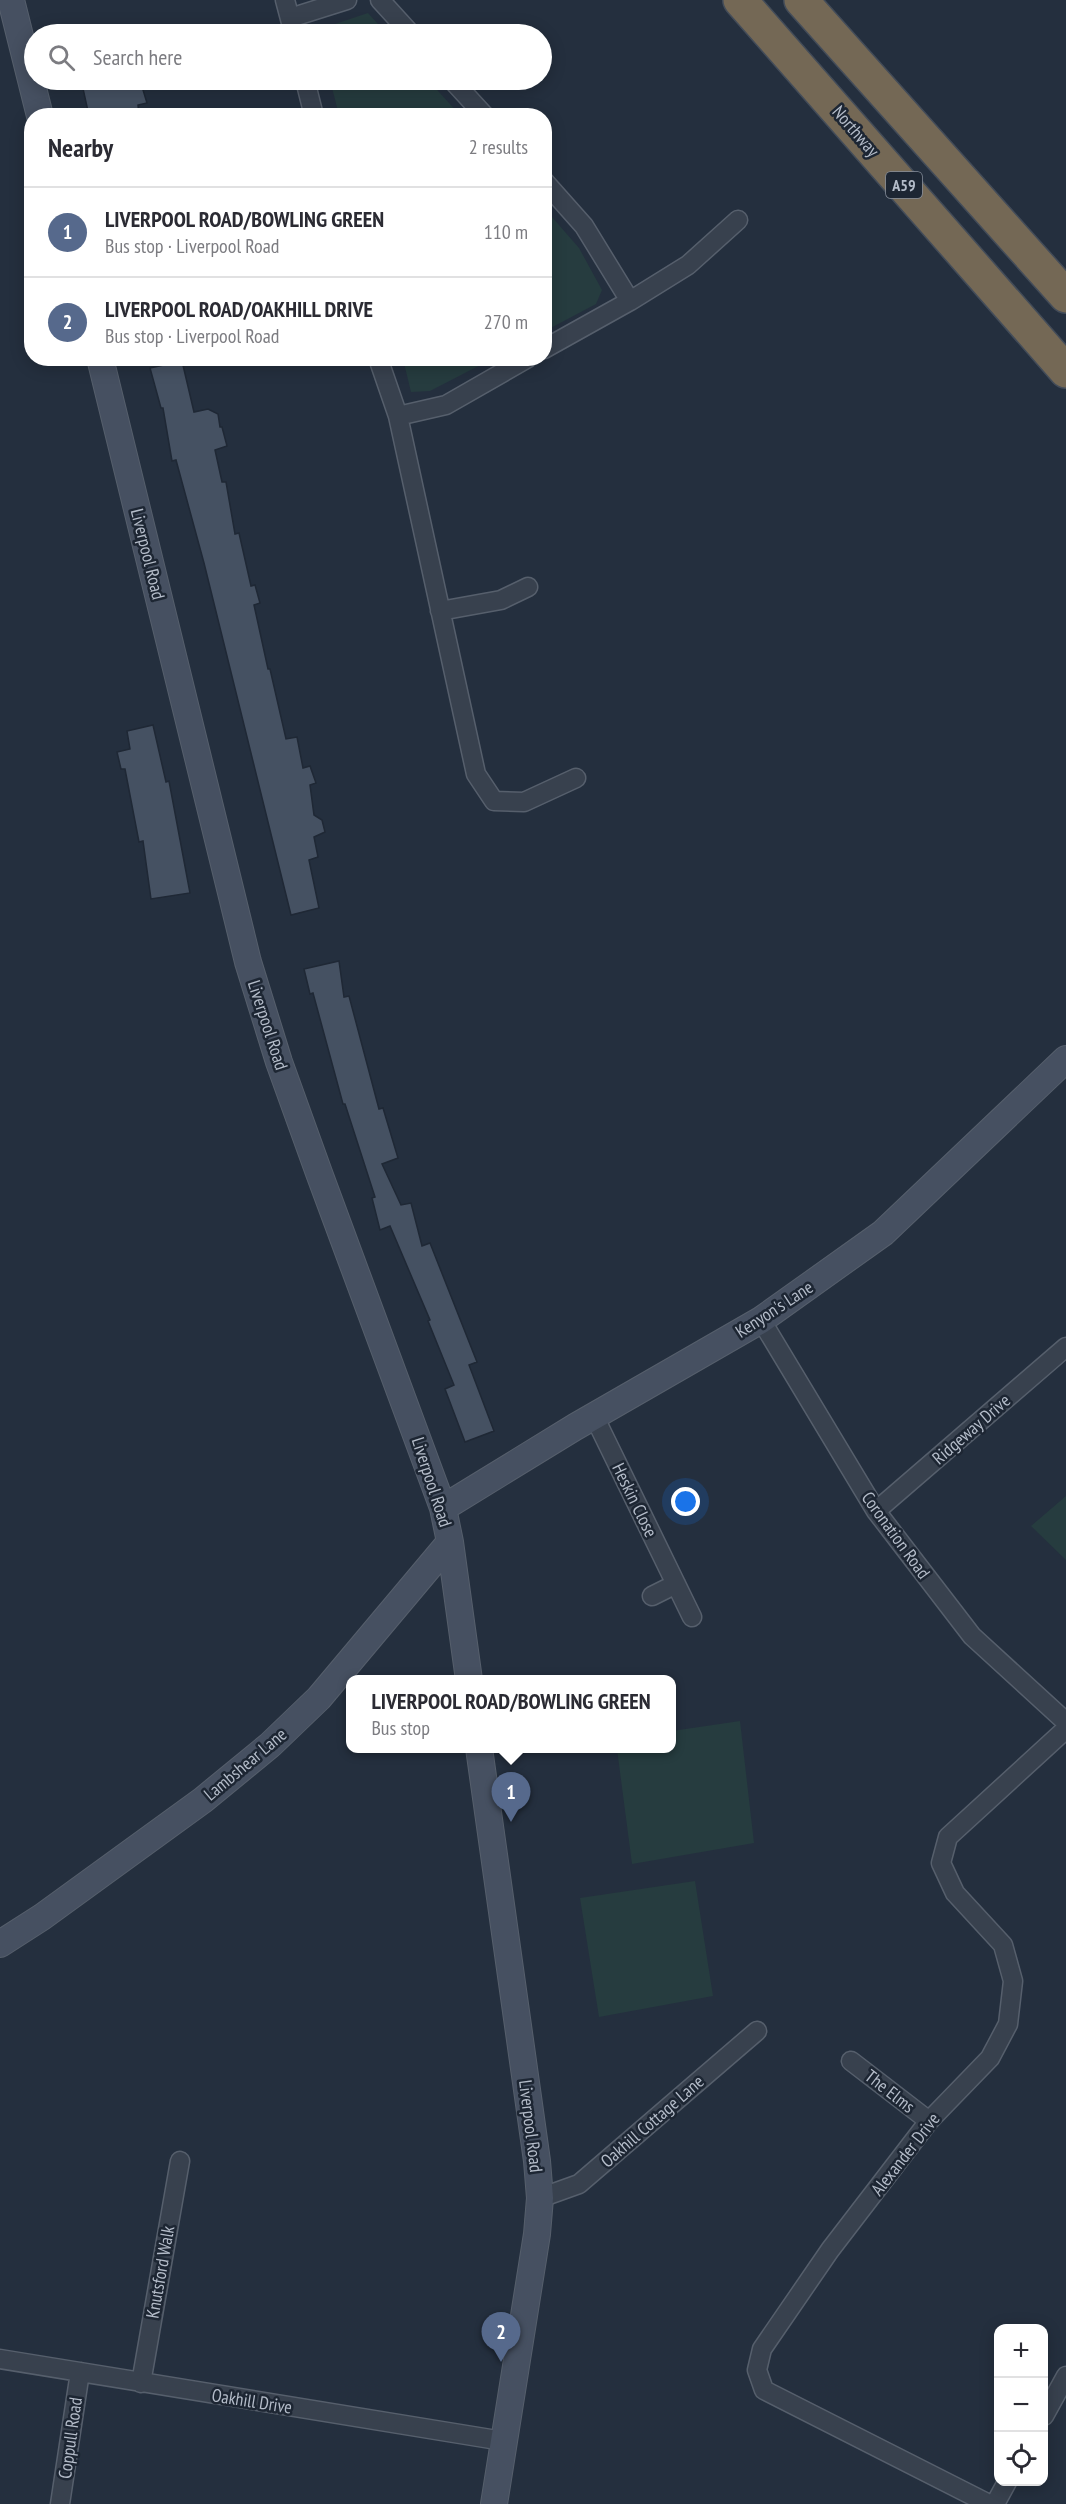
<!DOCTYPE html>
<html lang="en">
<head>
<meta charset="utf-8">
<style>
  body { margin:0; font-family:"PT Sans Narrow",sans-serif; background:#f2f2f3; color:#2b2b33 }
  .controls { position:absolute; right:18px; bottom:18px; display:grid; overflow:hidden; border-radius:12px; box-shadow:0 3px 15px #0003 }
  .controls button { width:54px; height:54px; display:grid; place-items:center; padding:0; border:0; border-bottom:2px solid #e1e1e2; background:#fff; color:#2b2b33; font:30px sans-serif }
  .you { position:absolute; left:686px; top:1502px; width:21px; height:21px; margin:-15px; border:4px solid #fff; border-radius:50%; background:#1a73e8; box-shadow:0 0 0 9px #1a73e833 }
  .badge { display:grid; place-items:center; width:39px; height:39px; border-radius:50%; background:#56698c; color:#fff; font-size:20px; font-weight:700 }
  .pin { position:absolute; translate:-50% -50px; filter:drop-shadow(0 2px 3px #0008) }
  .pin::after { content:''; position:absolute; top:32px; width:21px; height:18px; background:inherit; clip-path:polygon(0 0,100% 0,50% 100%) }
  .popup { position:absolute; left:346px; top:1675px; width:330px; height:78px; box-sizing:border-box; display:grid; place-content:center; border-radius:12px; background:#fff; filter:drop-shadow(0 2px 4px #0005); font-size:20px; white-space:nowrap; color:#7c7c81 }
  .popup b { font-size:22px; color:#2b2b33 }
  .popup::after { content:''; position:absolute; left:50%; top:100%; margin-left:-12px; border:12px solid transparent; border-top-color:#fff }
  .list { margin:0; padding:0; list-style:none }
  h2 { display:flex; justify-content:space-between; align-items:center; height:78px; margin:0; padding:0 24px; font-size:26px }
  h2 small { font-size:20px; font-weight:400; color:#7c7c81 }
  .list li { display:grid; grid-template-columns:39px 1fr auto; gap:18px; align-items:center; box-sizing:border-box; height:90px; padding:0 24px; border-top:2px solid #e1e1e2 }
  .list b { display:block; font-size:22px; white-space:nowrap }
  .list p { margin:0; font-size:20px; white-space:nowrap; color:#7c7c81 }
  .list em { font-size:20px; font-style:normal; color:#7c7c81 }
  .icon { flex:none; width:33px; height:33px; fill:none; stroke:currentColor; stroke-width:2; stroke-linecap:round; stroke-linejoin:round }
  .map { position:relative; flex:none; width:1066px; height:2504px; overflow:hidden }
  .search { position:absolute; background:#fff; box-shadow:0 3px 15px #0003; left:24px; top:24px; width:528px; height:66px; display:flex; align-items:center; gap:15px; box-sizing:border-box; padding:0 21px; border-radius:33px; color:#7c7c81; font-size:22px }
  .panel { position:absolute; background:#fff; box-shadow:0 3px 15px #0003; left:24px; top:108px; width:528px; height:258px; border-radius:24px }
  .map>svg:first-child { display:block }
  .green { fill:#263c3f }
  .building { fill:#455162; stroke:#1f2835; stroke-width:1.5 }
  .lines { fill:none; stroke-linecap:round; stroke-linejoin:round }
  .street-casing { stroke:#565f6c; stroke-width:21 }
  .secondary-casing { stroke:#565f6c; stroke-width:28 }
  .highway-casing { stroke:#434c59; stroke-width:36 }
  .street { stroke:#38414e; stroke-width:18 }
  .secondary { stroke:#465061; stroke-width:26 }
  .highway { stroke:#746855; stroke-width:33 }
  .labels { text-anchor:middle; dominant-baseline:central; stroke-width:5; stroke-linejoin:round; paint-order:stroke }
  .shield { fill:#1d2633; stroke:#878f9c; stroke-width:1.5 }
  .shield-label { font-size:16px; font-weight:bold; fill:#b4bcc9 }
  .street-label { font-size:18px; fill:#b4bcc9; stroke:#1d2633 }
</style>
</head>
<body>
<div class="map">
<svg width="1066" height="2504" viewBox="0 0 1066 2504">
  <rect width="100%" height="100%" fill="#242f3e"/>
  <path class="green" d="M368,13L387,34H318L317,30Z
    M330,80H428L460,115H339Z
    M545,209L579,248L602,290L596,304L545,331Z
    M403,359V358L492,359L430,391L411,392Z
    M1066,1496V1560L1031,1526Z
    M740,1721L754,1843L632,1864L617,1749L672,1748V1731Z
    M695,1881L713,1996L599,2017L580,1898Z"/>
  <path class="building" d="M88,80H140L147,103L138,105L139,116H89L82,84L89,83Z
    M182,361L194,412L208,409L218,414L220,427H222L227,446L215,450L222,482H226L235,534L239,533L251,586L255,585L260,603L254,605L268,669H270L286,739L297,737L303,768L310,766L316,783L310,785L314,815L322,820L325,832L314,837L318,857L309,860L319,908L291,915L204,563L176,460L172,461L163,408H161L150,368Z
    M153,725L166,782L169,781L190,893L151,899L143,841L139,842L125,769H121L117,752L130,749L127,731Z
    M339,961L344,997L349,996L379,1109L383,1108L398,1158L382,1164L401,1205L411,1203L422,1246L430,1243L477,1362L469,1365L494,1431L465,1442L445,1389L454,1385L428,1321L430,1320L390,1226L380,1230L372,1198L375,1197L345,1104H343L313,993L310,994L304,969Z"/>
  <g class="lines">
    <defs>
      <path id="street" d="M285,0L294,34
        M380,0L411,34
        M290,18L347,0
        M305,80L314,116
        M452,80L485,116
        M544,181L584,226L630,301
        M544,349L630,301L688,265L738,220
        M378,358L398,416L476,774L494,801L524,802L576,778
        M398,416L446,405L528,358
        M440,611L501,600L528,587
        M761,1320L876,1511L972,1636L1066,1722
        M594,1416L692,1617
        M876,1511L1066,1347
        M652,1596L676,1584
        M851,2061L929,2121
        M540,2198L579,2184L757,2031
        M0,2359L503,2441
        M141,2383L180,2161
        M1044,2416L1066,2376
        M60,2504L80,2372
        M989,2504L764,2390L757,2370L762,2349L830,2250L929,2121L990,2058L1008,2024L1013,1981L1003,1945L955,1893L941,1863L948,1837L1066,1729
        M995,2504L1007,2482"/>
      <path id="secondary" d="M11,0L40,116
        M100,358L248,962L279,1062L319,1173L443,1508L450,1542L469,1680
        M443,1508L575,1427L761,1320L883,1233L1066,1059
        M479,1748L537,2161L540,2198L537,2234L494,2504
        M0,1944L42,1917L203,1800L270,1745L319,1698L450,1542"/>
      <path id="highway" d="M740,0L1066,371
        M801,0L1066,296"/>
    </defs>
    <use href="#street" class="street-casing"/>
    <use href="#secondary" class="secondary-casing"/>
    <use href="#highway" class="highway-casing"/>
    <use href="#street" class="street"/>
    <use href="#secondary" class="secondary"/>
    <use href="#highway" class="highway"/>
  </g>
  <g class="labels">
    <rect class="shield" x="886" y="172" width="36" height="26" rx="4.5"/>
    <g class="shield-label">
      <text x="904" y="185">A59</text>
    </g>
    <g class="street-label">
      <text transform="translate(856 131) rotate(49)">Northway</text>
      <text transform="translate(148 554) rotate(76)">Liverpool Road</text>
      <text transform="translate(268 1025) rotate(72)">Liverpool Road</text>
      <text transform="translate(774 1309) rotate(-33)">Kenyon's Lane</text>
      <text transform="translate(971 1429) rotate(-41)">Ridgeway Drive</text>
      <text transform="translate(432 1482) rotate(72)">Liverpool Road</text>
      <text transform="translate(635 1500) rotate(64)">Heskin Close</text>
      <text transform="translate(896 1535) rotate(54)">Coronation Road</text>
      <text transform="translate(245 1764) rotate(-40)">Lambshear Lane</text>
      <text transform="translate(890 2091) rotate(38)">The Elms</text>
      <text transform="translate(652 2121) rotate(-41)">Oakhill Cottage Lane</text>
      <text transform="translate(531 2126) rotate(83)">Liverpool Road</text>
      <text transform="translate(905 2154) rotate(-52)">Alexander Drive</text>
      <text transform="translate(160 2272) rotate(-80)">Knutsford Walk</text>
      <text transform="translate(252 2401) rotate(9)">Oakhill Drive</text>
      <text transform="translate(70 2438) rotate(-82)">Coppull Road</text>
    </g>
  </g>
</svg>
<div class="controls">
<button>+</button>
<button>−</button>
<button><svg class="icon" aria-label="locate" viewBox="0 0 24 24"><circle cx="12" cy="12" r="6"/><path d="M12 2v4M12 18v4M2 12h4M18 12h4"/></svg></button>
</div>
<div class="you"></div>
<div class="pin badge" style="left:511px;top:1822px">1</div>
<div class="popup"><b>LIVERPOOL ROAD/BOWLING GREEN</b>Bus stop</div>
<div class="pin badge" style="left:501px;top:2362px">2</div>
<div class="search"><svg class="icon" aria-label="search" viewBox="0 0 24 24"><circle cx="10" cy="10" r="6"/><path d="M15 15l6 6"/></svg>Search here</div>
<section class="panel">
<h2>Nearby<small>2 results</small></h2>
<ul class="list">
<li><span class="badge">1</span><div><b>LIVERPOOL ROAD/BOWLING GREEN</b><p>Bus stop · Liverpool Road</p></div><em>110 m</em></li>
<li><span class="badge">2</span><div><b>LIVERPOOL ROAD/OAKHILL DRIVE</b><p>Bus stop · Liverpool Road</p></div><em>270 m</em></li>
</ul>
</section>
</div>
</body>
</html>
